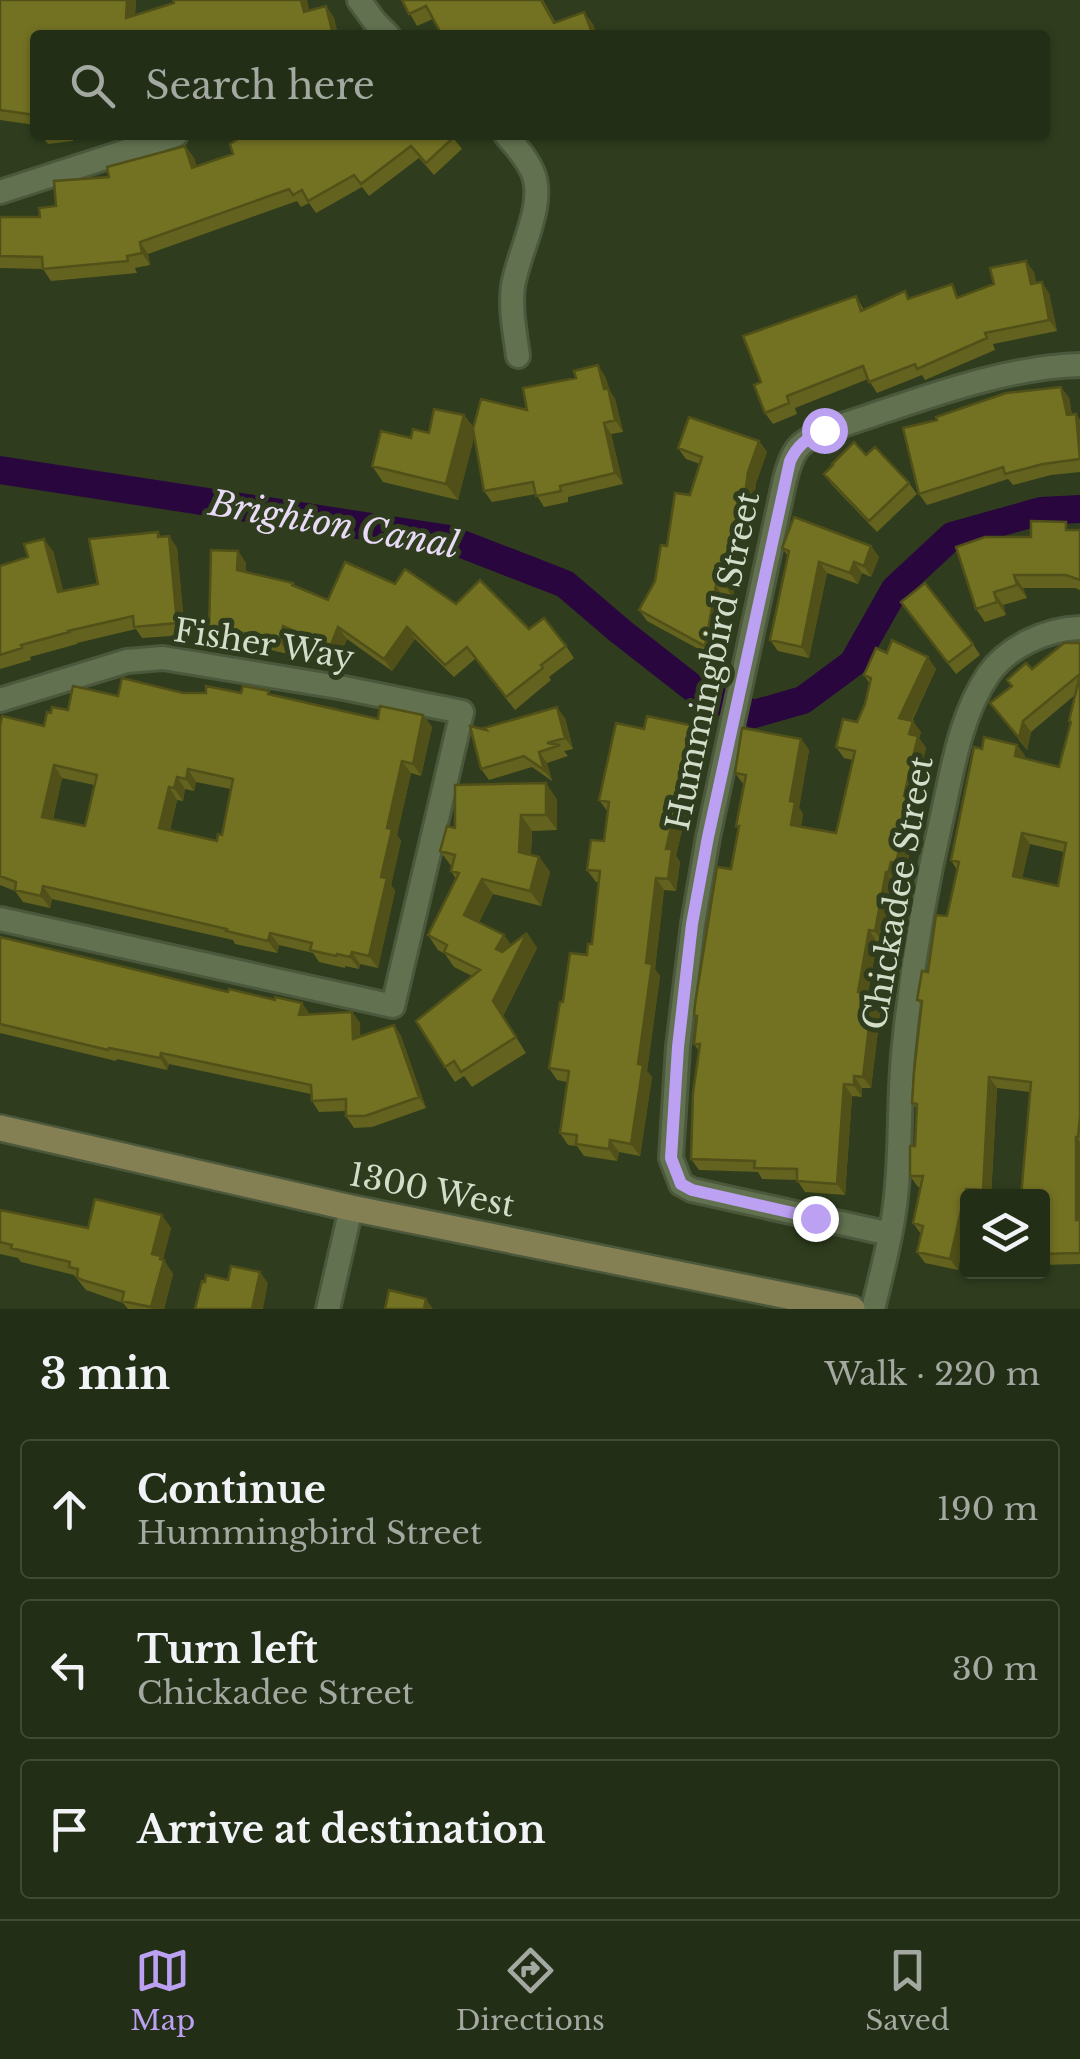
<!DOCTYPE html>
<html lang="en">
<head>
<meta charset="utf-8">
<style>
  body { margin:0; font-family:"Libre Baskerville",serif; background:#2f3a23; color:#f1f3f6 }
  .controls { position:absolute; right:30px; bottom:30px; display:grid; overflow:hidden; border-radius:10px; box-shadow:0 2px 8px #0004 }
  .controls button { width:90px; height:90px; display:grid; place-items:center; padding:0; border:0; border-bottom:2px solid #404a35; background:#232e16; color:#f1f3f6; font:50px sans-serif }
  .stop { position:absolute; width:30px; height:30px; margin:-22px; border:8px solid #bca0f2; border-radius:50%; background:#fff }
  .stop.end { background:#bca0f2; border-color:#fff; box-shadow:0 2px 10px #0008 }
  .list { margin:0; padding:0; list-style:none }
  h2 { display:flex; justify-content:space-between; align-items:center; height:130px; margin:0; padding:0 40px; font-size:42px }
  h2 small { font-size:32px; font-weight:400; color:#a3a8a1 }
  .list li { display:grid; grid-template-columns:65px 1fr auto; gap:30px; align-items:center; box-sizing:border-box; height:140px; margin:0 20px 20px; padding:0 20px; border:2px solid #404a35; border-radius:10px }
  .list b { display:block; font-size:38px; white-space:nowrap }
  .list p { margin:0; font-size:32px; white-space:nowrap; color:#a3a8a1 }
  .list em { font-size:32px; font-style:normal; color:#a3a8a1 }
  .icon { flex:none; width:55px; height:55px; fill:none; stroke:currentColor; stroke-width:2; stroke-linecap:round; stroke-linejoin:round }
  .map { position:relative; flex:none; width:1080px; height:1309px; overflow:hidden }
  .search { position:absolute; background:#232e16; box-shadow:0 2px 8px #0004; left:30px; right:30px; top:30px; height:110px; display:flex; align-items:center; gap:25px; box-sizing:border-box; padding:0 35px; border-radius:10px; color:#a3a8a1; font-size:38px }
  .sheet { height:610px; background:#232e16 }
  nav { display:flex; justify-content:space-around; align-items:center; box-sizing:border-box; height:140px; border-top:2px solid #404a35; background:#232e16; font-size:28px; color:#a3a8a1 }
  nav a { display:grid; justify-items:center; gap:5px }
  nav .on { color:#bca0f2 }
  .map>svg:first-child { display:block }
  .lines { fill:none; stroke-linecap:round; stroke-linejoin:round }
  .canal { stroke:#29073e; stroke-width:28 }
  .street-casing { stroke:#4c583c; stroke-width:28 }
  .secondary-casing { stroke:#4c583c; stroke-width:30 }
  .street { stroke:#627250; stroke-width:22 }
  .secondary { stroke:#857f54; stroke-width:25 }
  .wall { fill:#63621e; fill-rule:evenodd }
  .shaded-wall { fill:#505018 }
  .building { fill:#737223; stroke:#505018; stroke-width:2.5; fill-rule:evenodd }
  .route { stroke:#bca0f2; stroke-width:12 }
  .labels { text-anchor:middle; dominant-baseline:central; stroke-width:10; stroke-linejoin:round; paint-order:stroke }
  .street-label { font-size:32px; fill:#d3ddca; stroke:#2f3d1e }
  .water-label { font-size:35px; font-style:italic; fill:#e9dbf6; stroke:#2f3d1e }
</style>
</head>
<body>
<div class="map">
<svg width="1080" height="1309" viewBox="0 0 1080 1309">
  <rect width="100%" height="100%" fill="#2f3d1e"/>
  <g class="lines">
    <path class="canal" d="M0,470L449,539L565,584L620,631L698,692L754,714L803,700L853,663L895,589L952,536L1041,511L1080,509"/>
    <defs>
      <path id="street" d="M359,0L375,22L388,35
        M506,135C516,147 527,158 533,173C546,205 518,253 513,286C510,309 515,333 518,356
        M0,192L176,135
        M0,700L127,661L163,658L344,688L462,712L393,1006L0,919
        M890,1234L692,1190L681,1184L671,1158L678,1047L693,924L708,837L785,479C793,450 797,443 824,431C904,406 997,367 1080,365
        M328,1309L351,1208
        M873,1309C881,1275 891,1240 895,1205C902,1152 898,1098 904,1045C912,966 925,889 943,812C953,766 961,715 988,675C1007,647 1046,629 1080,628"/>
      <path id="secondary" d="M0,1128L351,1208L852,1309"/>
    </defs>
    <use href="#street" class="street-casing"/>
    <use href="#secondary" class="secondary-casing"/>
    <use href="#street" class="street"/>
    <use href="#secondary" class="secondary"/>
  </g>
  <path class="wall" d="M0,0H136L135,15L174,3L173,0H307L309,11L326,6L334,18L338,35H35V125L0,120Z
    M402,0H543L556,23L593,24L597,35H442L433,19L417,26Z
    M41,135H73V141L48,144Z
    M451,135L462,149L434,175L419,158L369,196L362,187L316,213L309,203L301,207L297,201L148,254L150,265L135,268L137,273L51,281L43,269L0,268V217H40L109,177L185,146L194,158L197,167Z
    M538,135H554L541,139Z
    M1034,272L1036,283L1049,293L1057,331L993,344L995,350L925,380L922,375L877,393L868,379L795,408L797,414L773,424L765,413L761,382L856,296L864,310L910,299L960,296Z
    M605,376L610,391L615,399L623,432L611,434L623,484L568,497V502L544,507L536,494L492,502L484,491L474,436L458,500L383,482L372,466L411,438L429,433L464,415L474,428L527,410Z
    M1061,387L1069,398L1072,415L1076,414L1080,420V472L1051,475L1013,485L1008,479L927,505L919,494Z
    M759,441L767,452L756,483L750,530L744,529L743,541H741L733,598L723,597L713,657L647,621L639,610L655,581L667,546L690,495L700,464L686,459L678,448Z
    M866,455L909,483L917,494L877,532L832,485L824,474L833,465Z
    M1071,530H1080V590L1075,588H1023L1027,598L1003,605L1006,615L985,622L976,609L1031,537Z
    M158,532L161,537L169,536L177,548L185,635L142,638L136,629L77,643V644L30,657L31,660L0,669V566L53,551L63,591L98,584Z
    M871,546L879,557L871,577L862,573L858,584L827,573L809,658L778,651L770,640L788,556L782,548Z
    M238,551L246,563V572L293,583L295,586L328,600L395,584L529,629L566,646L574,658L549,677L551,680L515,710L475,659L454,677L415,639L392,671L347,639L338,659L292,638L288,654L233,641H218L209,629Z
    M909,613L973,644L980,655L956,674Z
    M1080,643V1264L1042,1265V1196L1030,1092L997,1088L991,1196H968L958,1270L925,1263L917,1252L921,1234L913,1223L921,1187H918L910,1176L915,1146L917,1109L912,1103L921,1006L917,1000L947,916L957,870L951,860L982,749L1017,745L1025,756L1024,759L1059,767L1071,723L1069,721L1075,695L1031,732L1027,750L990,703ZM1030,844L1064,852L1058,886L1022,878Z
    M887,653L936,669L912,721L921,732L919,738L926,748L913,803L918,809L905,875L899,873L896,884H895L883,943L877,942L868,994L881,1006L871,1088H862V1097L852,1096L845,1195L805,1192L797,1180L762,1179L758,1172L699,1170L691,1159L699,1051L694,1044L697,1020L694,1016L731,869L739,830L736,826L744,785L735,773L801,739L809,750L799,808L803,814L801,826L836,833L853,760L844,758L836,747L857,722L865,704L870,684L864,675Z
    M183,693L271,695L378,719L423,715L432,727L421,776L411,773L397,835L401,841L391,885L395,891L378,968L360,964L359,969L345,966V968L319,962L313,953L279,945L277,953L235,944L233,940L52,899L50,908L23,902L15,891L0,885V726H44L51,713L68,710L118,696ZM62,778L94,785L85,826L53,819ZM196,782L231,789L222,835L217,841L170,830L177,800L183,801L185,789L194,791Z
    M565,718L573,749L564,751L568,756L547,763L552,781L532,767L489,780L481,769L485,729Z
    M644,729L703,738L676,856L680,862L676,891L664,890L655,969L660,976L647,1071L652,1077L640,1156L619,1152L617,1161L584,1156L577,1146L568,1145L560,1133L567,1082L557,1080L549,1068L563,1002L592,944L599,882H596L587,870L604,841L608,812L599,800Z
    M557,799V830L532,831L531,855L539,857L550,872L541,906L493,894L479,922L504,935L511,945L527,933L537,948L503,1016L526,1053L472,1087L464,1076L455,1082L445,1067L472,976L454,967L445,954L438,950L428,935L456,879L451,871L452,867L440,851L455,828Z
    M0,937L310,1014L352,1012L360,1023V1036L394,1025L401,1036L426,1108L372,1127L354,1128L346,1116V1111L319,1112L312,1101L311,1094L169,1064L167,1070L117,1059L116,1061L0,1033Z
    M0,1210L88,1228H171L163,1259L173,1274L164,1309H128L123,1303L86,1290L74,1275L21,1262L18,1258L0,1254Z"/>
  <path class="shaded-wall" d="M127,0H136L134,30L126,18Z
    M301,0H307L312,24L304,12Z
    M326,6L334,18L338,35H333Z
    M584,12L593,24L597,35H593Z
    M185,146L194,158L201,180L192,168Z
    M140,242L148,254L150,265L142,253Z
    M1026,261L1034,272L1039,295L1031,284Z
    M1042,282L1049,293L1057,331L1049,320Z
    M598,365L605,376L610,391L615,399L623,432L615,420Z
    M1061,387L1069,398L1074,426L1067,415Z
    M1076,414L1080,420V449Z
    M464,415L476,431L458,500L446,484Z
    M604,423L611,434L623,484L615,473Z
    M759,441L767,452L756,483L750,530L742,519L748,472Z
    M737,518L744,529L743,541L735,530Z
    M733,530L741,541L733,598L726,587Z
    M169,536L177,548L185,635L177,623Z
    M44,539L53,551L67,604L58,592Z
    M871,546L879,557L871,577L864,566Z
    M238,551L246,563V582L237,570Z
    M819,562L827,573L809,658L802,647Z
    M854,562L862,573L858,584L850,573Z
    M1014,575L1023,588L1027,598L1017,585Z
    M716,585L723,597L713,657L705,646Z
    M994,592L1003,605L1006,615L997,602Z
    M283,626L292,638L288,654L280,641Z
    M338,627L347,639L338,659L330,647Z
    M407,627L415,639L392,671L384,659Z
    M928,657L936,669L907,729L899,718Z
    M557,707L565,718L573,749L565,738Z
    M423,715L432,727L421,776L413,764Z
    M913,721L921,732L919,738L926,748L913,803L918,809L905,875L896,863L909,734Z
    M1023,721L1031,732L1027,750L1019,738Z
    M694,726L703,738L676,856L680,862L676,891L668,879L666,849Z
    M801,739L809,750L799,808L803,814L799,836L791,825L790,801Z
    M1017,745L1025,756L1022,767L1015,756Z
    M539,752L547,763L552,781L544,770Z
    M402,761L411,773L397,835L401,841L391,885L395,891L378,968L369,956L387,828Z
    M54,765L62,778L50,829L42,817Z
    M188,769L196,782L194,791L186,779Z
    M177,777L185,789L183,801L174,788Z
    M546,783L557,799V830L546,815Z
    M169,787L177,800L168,840L159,828Z
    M521,815L532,831L530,867L519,852Z
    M1022,833L1030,844L1020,887L1013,876Z
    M539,857L550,872L541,906L530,891Z
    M891,862L899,873L896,884L888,873Z
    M886,872L895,884L883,943L875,931Z
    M656,878L664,890L655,969L660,976L647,1071L652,1077L640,1156L631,1144L646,963Z
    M482,879L493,894L475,930L464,915Z
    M43,886L52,899L50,908L41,896Z
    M869,930L877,942L866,1004L858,992Z
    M270,933L279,945L277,953L268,941Z
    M527,933L537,948L503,1016L526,1053L493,1001Z
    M504,935L515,951L507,964L496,949Z
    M352,952L360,964L359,969L350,957Z
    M873,994L881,1006L871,1088L863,1077Z
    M302,1003L310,1014L299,1015Z
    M352,1012L360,1023L361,1050L353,1039Z
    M394,1025L401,1036L426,1108L419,1097Z
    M161,1053L169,1064L167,1070L160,1058Z
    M854,1076L862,1088V1097L854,1085Z
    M989,1077L997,1088L991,1196H988L983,1190Z
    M844,1084L852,1096L845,1195L837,1184Z
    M1076,1137L1080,1142V1226L1076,1220Z
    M610,1140L619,1152L617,1161L609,1149Z
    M966,1189L972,1196H968V1227L958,1270L950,1259Z
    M162,1215L171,1228L163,1259L173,1274L164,1309H152L151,1307L152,1254Z
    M260,1272L268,1283L263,1309H252Z
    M426,1299L433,1309H424Z"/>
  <path class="building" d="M0,0H127L126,18L174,3L173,0H301L304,12L326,6L333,35H308L307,32L297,35H35V115L0,110Z
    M402,0H541L554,23L584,12L593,35H456L455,33L451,35H442L426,6L409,14Z
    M244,135H451L453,138L426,163L411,146L361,184L354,175L308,201L302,190L293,195L289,189L140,242L142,253L127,256L128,261L43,269L42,257L0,256V217H40L39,208L56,206L54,181L109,177L107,167L185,146L192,168L233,154L230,144Z
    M1026,261L1031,284L1042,282L1049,320L985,333L987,338L917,369L915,364L869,382L863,366L787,396L789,403L765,413L754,385L761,382L743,336L856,296L861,311L905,291L908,299L952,284L957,298L994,284L990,268Z
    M598,365L604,389L608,388L615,420L604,423L615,473L560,486L561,491L536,496L533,482L484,491L473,429L481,399L527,410L523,388L576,378L574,371Z
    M1061,387L1067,415L1076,414L1080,459L1043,464L1005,474L1003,467L919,494L903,428L937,420L936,417L1006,393Z
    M434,409L464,415L446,484L372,466L381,431L411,438L413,429L429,433Z
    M689,417L759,441L748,472L742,519L737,518L735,530H733L726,587L716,585L705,646L639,610L655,581L661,545L667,546L675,493L690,495L702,457L678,448Z
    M854,442L866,455L875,447L909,483L869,521L824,474L833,465L832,464Z
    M794,517L871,546L864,566L854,562L850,573L819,562L802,647L770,640L789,551L782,548Z
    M1031,521L1066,522V530H1080V580L1066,575H1014L1017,585L994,592L997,602L976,609L956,547L985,537H1031Z
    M158,532V537L169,536L177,623L134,627L133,616L68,631L69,632L21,645L22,648L0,655V566L28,557L24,544L44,539L58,592L98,584L89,539Z
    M211,550L238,551L237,570L293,583L292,585L328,600L345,562L395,584L405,569L456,604L480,580L529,629L544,618L566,646L541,665L543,668L506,697L467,647L445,665L407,627L384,659L338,627L330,647L283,626L280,641L224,629H209Z
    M925,583L973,644L948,663L901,602Z
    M892,640L928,657L899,718L913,721L909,734L918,736L904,796L910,798L896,863L891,862L888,873L886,872L875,931L869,930L858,992L873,994L863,1077L854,1076V1085L844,1084L837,1184L797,1181V1169L754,1168L755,1161L691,1159L693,1093L700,1044H694L697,1016H694L695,1004L717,867L731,869L739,826H736L746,775L735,773L742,728L801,739L790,801L795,802L791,825L836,833L855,751L836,747L843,719L857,722L865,704L871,678L864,675L876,648L887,653Z
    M1064,643H1080V674L1023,721L1019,738L990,703L1012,686L1007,680L1026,663L1032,669Z
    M1080,675V1116L1078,1137H1076V1220H1080V1253L1042,1254V1196H1021L1031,1082L989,1077L983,1190L966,1189L950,1259L917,1252L923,1226L913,1223L923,1176H910V1146H915L917,1104L912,1103L914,1072L922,1001L917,1000L922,971L928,972L936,915L947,916L959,862L951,860L974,747L982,749L984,737L1017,745L1015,756L1059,767L1071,722L1069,721ZM1022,833L1066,843L1058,886L1013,876Z
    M122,678L183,693H206V686L241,693L243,686L269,691L268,694L378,719L380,706L423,715L413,764L402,761L387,828L392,829L381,877L387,878L369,956L352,952L350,957L337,954L336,956L310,950L312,943L270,933L268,941L226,931L227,929L43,886L41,896L15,890L16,882L0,876V726L2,716L44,726L47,712L51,713L52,707L68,710L73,686L118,696ZM54,765L97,775L85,826L42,817ZM188,769L233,779L222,835L218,834L217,841L159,828L169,787L174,788L177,777L186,779Z
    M557,707L565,738L547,743L560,745L539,752L544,770L524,756L481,769L470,726L486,730L484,728Z
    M647,716L694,726L666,849H672L668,879L656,878L646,963L652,964L638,1064L643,1065L631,1144L610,1140L609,1149L576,1144L577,1135L560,1133L569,1071L549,1068L560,1002H563L570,953L587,955L588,944H592L600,871L587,870L591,840L604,841L609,802L599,800L616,723L644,729Z
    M546,783V815H521L519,852L539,857L530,891L482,879L464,915L504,935L496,949L502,952L527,933L493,1001L516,1037L461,1072L454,1061L445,1067L416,1021L480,970L444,952L447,945L428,935L459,873L451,871L455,855L440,851L447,826L455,828V785Z
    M0,937L228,992L229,989L275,1000V997L302,1003L299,1015L352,1012L353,1039L394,1025L419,1097L365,1116H346V1099L312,1101L311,1085L161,1053L160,1058L109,1048L108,1050L0,1024Z
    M95,1199L162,1215L152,1254L161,1256L160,1259L164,1260L151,1307L122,1301L124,1292L82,1280L77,1277L78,1269L69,1267L70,1262L11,1248L12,1245L0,1242V1210L88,1228Z
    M231,1266L260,1272L252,1309H195L202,1281L205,1282L206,1275L228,1280Z
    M389,1290L426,1299L424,1309H385Z"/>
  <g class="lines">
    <path class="route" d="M815,1218L692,1190L681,1184L671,1158L678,1047L692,924L708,837L790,461C798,444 807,439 824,430"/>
  </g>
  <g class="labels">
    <g class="street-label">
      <text transform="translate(264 644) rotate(9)">Fisher Way</text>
      <text transform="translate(713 661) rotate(-78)">Hummingbird Street</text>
      <text transform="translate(898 893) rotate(-80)">Chickadee Street</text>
      <text transform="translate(432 1190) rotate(11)">1300 West</text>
    </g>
    <g class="water-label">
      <text transform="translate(334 524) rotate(10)">Brighton Canal</text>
    </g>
  </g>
</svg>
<div class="controls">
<button><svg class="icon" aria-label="layers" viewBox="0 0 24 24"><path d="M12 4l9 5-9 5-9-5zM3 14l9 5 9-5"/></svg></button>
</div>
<div class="stop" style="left:824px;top:430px"></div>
<div class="stop end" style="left:815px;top:1218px"></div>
<div class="search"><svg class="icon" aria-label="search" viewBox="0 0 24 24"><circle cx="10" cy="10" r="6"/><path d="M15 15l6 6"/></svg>Search here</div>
</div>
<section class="sheet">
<h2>3 min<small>Walk · 220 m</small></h2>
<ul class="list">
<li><svg class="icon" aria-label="ahead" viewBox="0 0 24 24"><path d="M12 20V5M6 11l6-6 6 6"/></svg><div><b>Continue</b><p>Hummingbird Street</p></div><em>190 m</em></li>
<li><svg class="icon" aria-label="left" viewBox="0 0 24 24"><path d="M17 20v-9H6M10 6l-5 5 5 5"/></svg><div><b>Turn left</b><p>Chickadee Street</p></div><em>30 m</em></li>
<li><svg class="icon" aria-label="arrive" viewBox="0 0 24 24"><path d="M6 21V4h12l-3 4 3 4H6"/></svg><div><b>Arrive at destination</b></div></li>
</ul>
</section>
<nav>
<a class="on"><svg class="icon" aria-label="map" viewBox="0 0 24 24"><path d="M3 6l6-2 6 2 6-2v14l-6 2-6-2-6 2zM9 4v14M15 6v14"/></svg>Map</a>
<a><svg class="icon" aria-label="directions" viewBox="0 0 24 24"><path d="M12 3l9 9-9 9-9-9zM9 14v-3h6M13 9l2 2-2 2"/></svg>Directions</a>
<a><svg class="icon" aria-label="saved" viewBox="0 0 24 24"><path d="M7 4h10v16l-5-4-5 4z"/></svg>Saved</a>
</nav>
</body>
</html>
